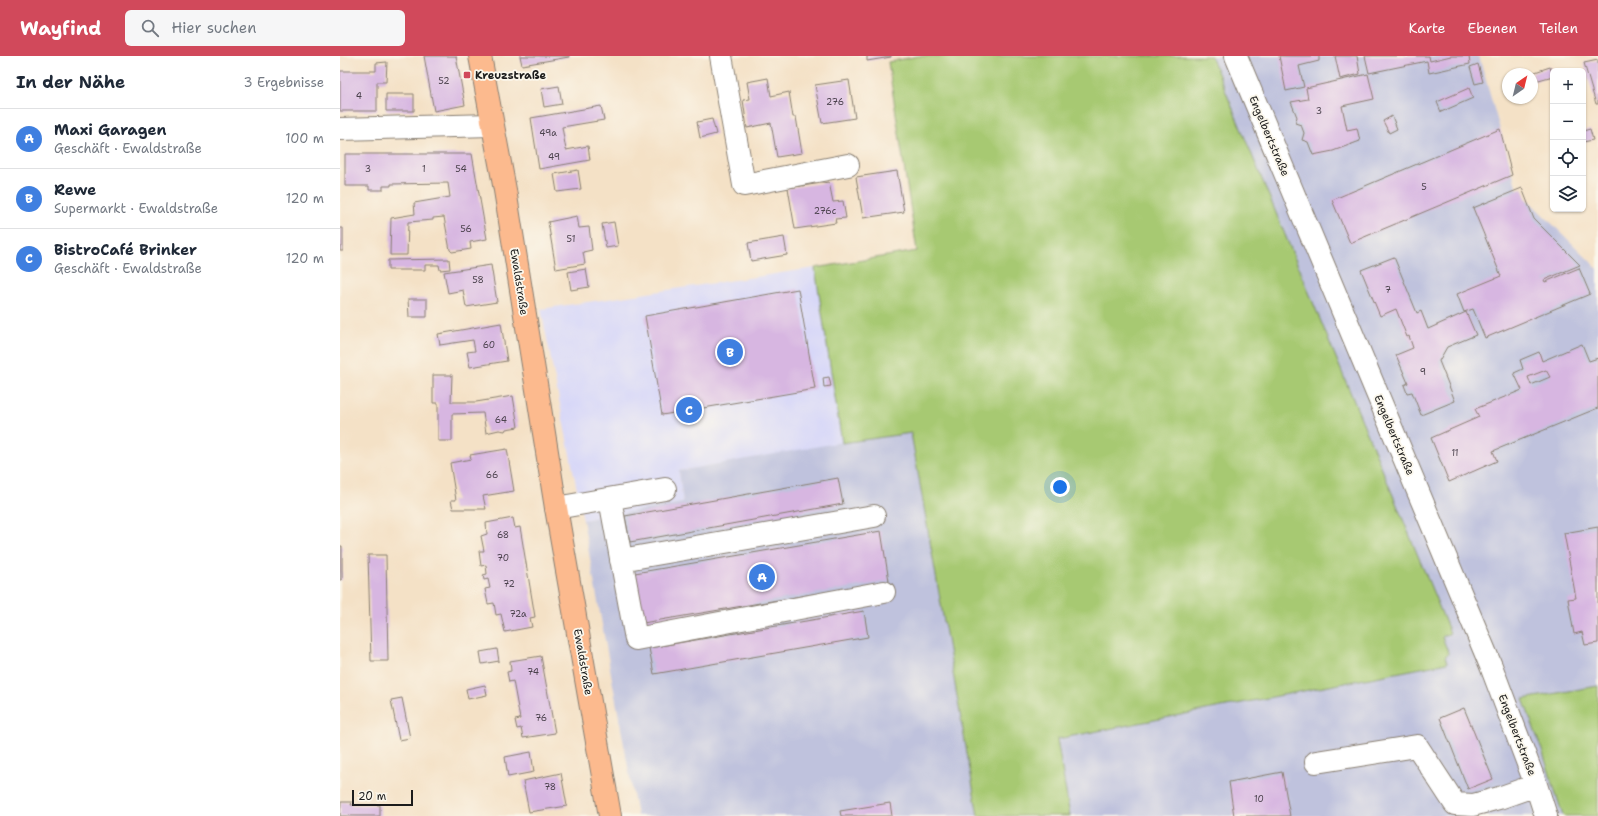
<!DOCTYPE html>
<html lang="de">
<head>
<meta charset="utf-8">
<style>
  body { margin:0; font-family:"Shantell Sans",sans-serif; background:#f6f6f7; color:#1f2937 }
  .controls { position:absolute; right:12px; top:12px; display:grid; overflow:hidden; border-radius:6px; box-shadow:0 1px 3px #0004 }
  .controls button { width:36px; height:36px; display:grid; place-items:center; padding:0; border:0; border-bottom:1px solid #e0e1e3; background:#fff; color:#1f2937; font:20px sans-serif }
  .compass { position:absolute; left:1162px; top:12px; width:36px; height:36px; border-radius:50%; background:#fff; box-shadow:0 1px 3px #0004; rotate:35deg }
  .scale { position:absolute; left:12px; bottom:10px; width:61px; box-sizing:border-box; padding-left:4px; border:2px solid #1c1c1c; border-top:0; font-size:11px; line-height:14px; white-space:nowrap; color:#1c1c1c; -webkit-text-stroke:3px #fbf7ec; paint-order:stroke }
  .you { position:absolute; left:720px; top:431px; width:14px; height:14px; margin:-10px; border:3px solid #fff; border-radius:50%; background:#1a73e8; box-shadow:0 0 0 6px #1a73e833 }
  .badge { display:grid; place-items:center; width:26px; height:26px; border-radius:50%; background:#d1495b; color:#fff; font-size:13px; font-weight:700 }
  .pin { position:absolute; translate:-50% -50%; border:2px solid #fff; box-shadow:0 1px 4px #0006 }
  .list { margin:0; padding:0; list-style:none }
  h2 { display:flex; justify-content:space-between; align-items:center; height:52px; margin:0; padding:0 16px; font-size:17px }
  h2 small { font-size:13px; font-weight:400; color:#747a83 }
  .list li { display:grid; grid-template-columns:26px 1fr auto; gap:12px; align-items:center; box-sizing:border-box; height:60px; padding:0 16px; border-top:1px solid #e0e1e3 }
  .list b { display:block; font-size:15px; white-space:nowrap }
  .list p { margin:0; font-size:13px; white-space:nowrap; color:#747a83 }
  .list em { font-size:13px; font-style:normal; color:#747a83 }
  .icon { flex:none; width:22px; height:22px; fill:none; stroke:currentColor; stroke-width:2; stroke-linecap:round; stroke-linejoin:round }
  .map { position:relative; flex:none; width:1258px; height:760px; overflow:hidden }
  header { display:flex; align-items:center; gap:24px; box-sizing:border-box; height:56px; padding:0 20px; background:#d1495b; color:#fff }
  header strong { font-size:19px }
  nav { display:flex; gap:22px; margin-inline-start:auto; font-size:14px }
  .search { width:280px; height:36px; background:#f6f6f7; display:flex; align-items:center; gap:10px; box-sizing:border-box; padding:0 14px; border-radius:6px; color:#747a83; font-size:15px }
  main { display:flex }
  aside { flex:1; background:#fff }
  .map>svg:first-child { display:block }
  .built { fill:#d7d7f8 }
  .industrial { fill:#bfc2dd }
  .green { fill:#a7c972; stroke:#627247 }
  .building { fill:#d7b6e1; fill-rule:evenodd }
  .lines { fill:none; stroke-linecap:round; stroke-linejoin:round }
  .minor-casing { stroke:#887e71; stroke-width:24 }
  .major-casing { stroke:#887e71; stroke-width:24 }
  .minor { stroke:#fff; stroke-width:22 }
  .major { stroke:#fcba8e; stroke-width:22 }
  .poi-dot { fill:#d1495b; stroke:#fbf7ec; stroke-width:1.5 }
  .labels { text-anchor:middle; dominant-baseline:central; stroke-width:3.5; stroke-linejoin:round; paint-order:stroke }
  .number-label { font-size:9px; fill:#4b424d }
  .poi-label { font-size:11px; font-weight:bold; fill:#1c1c1c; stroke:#fbf7ec; text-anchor:start }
  .street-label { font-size:11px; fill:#1c1c1c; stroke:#fbf7ec }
</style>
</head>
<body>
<header>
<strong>Wayfind</strong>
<div class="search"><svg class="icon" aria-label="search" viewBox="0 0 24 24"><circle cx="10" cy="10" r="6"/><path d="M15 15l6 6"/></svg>Hier suchen</div>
<nav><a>Karte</a><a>Ebenen</a><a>Teilen</a></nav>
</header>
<main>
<aside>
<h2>In der Nähe<small>3 Ergebnisse</small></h2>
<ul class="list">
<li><span class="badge" style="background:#3f7fe0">A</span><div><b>Maxi Garagen</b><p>Geschäft · Ewaldstraße</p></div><em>100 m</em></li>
<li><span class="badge" style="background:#3f7fe0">B</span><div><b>Rewe</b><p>Supermarkt · Ewaldstraße</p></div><em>120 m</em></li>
<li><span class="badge" style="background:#3f7fe0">C</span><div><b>BistroCafé Brinker</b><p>Geschäft · Ewaldstraße</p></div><em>120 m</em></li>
</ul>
</aside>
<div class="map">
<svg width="1258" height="760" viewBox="0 0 1258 760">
  <rect width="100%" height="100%" fill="#fbf7ec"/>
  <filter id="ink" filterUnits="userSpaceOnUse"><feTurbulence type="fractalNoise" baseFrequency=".025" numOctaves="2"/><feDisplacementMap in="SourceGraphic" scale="8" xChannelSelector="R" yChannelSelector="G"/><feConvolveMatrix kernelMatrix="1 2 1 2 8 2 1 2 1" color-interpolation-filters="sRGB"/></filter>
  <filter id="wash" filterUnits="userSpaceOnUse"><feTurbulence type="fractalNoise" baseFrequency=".012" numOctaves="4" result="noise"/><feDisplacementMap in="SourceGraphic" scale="16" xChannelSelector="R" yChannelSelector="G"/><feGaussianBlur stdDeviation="0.9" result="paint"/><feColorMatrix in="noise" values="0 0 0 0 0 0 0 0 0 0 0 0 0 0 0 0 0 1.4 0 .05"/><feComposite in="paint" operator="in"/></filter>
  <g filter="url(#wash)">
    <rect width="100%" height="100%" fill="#f4e1c6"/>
    <path class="built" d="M475,212L502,387L339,415L343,447L243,464L201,253Z"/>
    <path class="industrial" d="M578,0H1139L1177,133L1182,132L1186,142L1258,213V760H297L243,464L343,447L339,415L502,386L475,212L577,195L548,6Z"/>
    <path class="green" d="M578,0H871L1110,577L1102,581L1109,598L1105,600L1107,607L717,683L730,760H638L571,377L502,387L475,212L577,195L548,6Z
      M1258,630V760H1223L1203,697L1183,643Z"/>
    <g id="blocks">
      <path class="building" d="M84,0H116L125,49L94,55Z
        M180,0H229V1L182,9Z
        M527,0H551V1L527,5Z
        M939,0H979V5L959,10L964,31L946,35Z
        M995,0H1017L1020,18L1000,23Z
        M1025,0H1089L1090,5L1111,0H1129L1130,8L1089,17L1087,5L1029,17Z
        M1258,4V48H1256L1244,7Z
        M47,6L46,26H37V55H0V15H36V7Z
        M1138,8L1143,26L1135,28L1130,11Z
        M1210,11L1213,20L1195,25L1192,17Z
        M1028,18L1034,43L1002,50L1007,74L1017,72L1020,85L993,95L973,99L968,86L962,84L964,77L961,69L955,67L957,61L951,46L968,43L966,32Z
        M428,22L431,40L449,36L453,61H456L462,97L437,101L431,67L407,72L403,44L410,43L407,26Z
        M509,24L515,62L482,67L475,29Z
        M219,30L222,48L204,51L201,33Z
        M1129,32L1133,42L1101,56L1097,46Z
        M46,38H74V55H46Z
        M261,50L264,64L222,71L226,94L248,90L250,104L199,113L191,62Z
        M1052,60L1057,73L1049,77L1043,65Z
        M372,63L376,78L360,82L357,66Z
        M1160,73L1172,119L1010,187L992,144Z
        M1250,73L1253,84L1243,86V75Z
        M5,98H132L147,183L130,186L131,193L112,196L110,194L104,161L93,162V164L68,166L67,199H50L51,162L75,158L74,147L110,141L108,127L51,128V130H43V134H29V130H5Z
        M238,114L241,133L217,136L214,118Z
        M557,115L564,156L523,162L516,121Z
        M489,126L493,146L503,145L506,162L495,163L496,167L455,173L448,132Z
        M1182,132L1194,163L1240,209L1204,224L1205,226L1239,212L1250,238L1145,282L1133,253L1124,256L1117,238L1161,220L1133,152Z
        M237,160L239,172L249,171L252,194L243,196L245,208L216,213L208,166Z
        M274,166L278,190L266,192L262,168Z
        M0,172H3V195H0Z
        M444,181L447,199L411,205L408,187Z
        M1054,201L1077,257L1081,255L1088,273L1126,256L1136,279L1107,291L1099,305L1115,345L1081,359L1072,336L1067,337L1064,329L1068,327L1056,299L1073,292L1069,280L1067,281L1056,253L1040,260L1021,214Z
        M109,203L110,213L100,214L99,209H85V214H48V204Z
        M151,209L157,246L126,251L123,234L108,237L104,216Z
        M246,213L249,231L231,234L228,216Z
        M458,233L475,333L322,359L305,260Z
        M68,243H87V261H69Z
        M161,267L167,305L130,311L127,296L135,295L133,284L100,289L98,278Z
        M1242,288L1249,305L1258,302V352L1153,395L1157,405L1109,426L1091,382L1139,361L1135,353L1182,334L1174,317L1183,313L1180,304L1199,296L1202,305ZM1206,314L1210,321L1191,329L1188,321Z
        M93,319H112L111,346H136L173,340L178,371L166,373L165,375L159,374L146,377L143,357L112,358V385H98V347H93Z
        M489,321L491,330L484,331L483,322Z
        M167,393L174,435L143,440L146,453H113L111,444H116L110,407L131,403L130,399Z
        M498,422L503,448L290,486L285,460Z
        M173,462L175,472L180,471L195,561L190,562L192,571L165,576L161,558L156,559L154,547L148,548L145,533L150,532L148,523L144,524L143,519L147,518L146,509L141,510L139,495H144L141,480L147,478L146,467Z
        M1258,471V587L1245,589L1242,576L1234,578L1228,543L1236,542L1224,477Z
        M541,475L549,525L303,567L295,517Z
        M0,490H2V524H0Z
        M28,499H46L48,605H31Z
        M524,555L528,581L314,618L309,592Z
        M157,593L159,605L142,608L140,596Z
        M201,600L215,677L183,682L181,672L177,673L175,664L180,663L173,625L169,626L167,616L171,615L170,605Z
        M145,629L147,639L128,643L126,633Z
        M62,642L70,682L59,684L51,644Z
        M1124,652L1153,723L1128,733L1100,662Z
        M191,696L194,716L168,721L165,701Z
        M942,716L950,760H894L889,726Z
        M221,717L227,750L189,756L183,725Z
        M1,746H12L11,749H40V760H0Z
        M550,747L552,760H501L500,755Z"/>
    </g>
  </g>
  <g filter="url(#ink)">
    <use href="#blocks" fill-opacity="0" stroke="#887e71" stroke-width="1"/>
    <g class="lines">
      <defs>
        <path id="minor" d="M381,0L404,129L508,109
          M896,0L1151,610L1196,729L1206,760
          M0,73L152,69
          M270,443L296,583L544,536
          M216,452L325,433
          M281,504L534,460
          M976,706L1077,690L1115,748L1133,749L1159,742L1196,729"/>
        <path id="major" d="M140,0L165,134L216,452L270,760"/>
      </defs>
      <use href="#minor" class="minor-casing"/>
      <use href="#major" class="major-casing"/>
      <use href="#minor" class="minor"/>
      <use href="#major" class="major"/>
    </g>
  </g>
  <rect class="poi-dot" x="123" y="15" width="8" height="8" rx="2"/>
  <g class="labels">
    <g class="number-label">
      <text x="104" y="25">52</text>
      <text x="19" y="40">4</text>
      <text x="495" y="46">276</text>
      <text x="979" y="55">3</text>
      <text x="208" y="77">49a</text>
      <text x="214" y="101">49</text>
      <text x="28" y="113">3</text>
      <text x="84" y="113">1</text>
      <text x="121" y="113">54</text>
      <text x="1084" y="131">5</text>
      <text x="485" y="155">276c</text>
      <text x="126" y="173">56</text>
      <text x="231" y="183">51</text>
      <text x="138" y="224">58</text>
      <text x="1048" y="234">7</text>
      <text x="149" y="289">60</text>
      <text x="1083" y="316">9</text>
      <text x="161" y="364">64</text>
      <text x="1115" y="397">11</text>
      <text x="152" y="419">66</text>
      <text x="163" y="479">68</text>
      <text x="163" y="502">70</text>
      <text x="169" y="528">72</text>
      <text x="178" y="558">72a</text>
      <text x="193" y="616">74</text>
      <text x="201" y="662">76</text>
      <text x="210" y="731">78</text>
      <text x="919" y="743">10</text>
    </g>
    <g class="poi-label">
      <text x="135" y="19">Kreuzstraße</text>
    </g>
    <g class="street-label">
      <text transform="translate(929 80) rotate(67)">Engelbertstraße</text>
      <text transform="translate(179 226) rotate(81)">Ewaldstraße</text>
      <text transform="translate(1054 379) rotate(67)">Engelbertstraße</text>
      <text transform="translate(243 606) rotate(80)">Ewaldstraße</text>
      <text transform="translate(1177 679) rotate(69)">Engelbertstraße</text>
    </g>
  </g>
</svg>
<div class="controls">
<button>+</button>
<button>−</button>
<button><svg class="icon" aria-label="locate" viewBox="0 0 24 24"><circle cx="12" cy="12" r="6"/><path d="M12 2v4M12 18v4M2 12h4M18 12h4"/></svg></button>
<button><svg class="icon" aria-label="layers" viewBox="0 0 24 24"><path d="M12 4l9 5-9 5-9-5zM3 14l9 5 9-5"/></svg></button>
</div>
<svg class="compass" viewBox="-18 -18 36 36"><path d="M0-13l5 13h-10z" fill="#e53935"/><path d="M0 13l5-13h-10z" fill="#747a83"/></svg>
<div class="scale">20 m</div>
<div class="you"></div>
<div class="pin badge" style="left:422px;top:521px;background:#3f7fe0">A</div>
<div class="pin badge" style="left:390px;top:296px;background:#3f7fe0">B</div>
<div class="pin badge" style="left:349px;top:354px;background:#3f7fe0">C</div>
</div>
</main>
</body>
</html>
